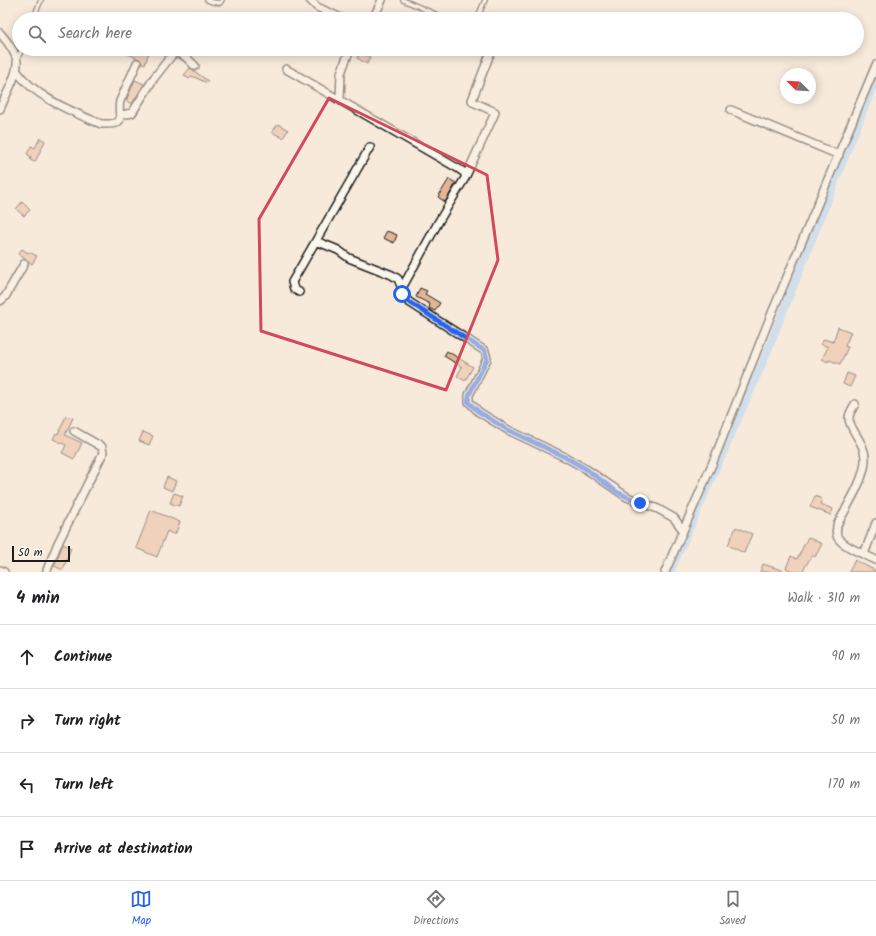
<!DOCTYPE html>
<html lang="en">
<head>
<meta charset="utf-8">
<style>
  body { margin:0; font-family:Kalam,sans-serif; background:#f6f6f6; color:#202124 }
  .compass { position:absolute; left:780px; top:68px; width:36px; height:36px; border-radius:50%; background:#fff; box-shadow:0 2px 10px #0003; rotate:294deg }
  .scale { position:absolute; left:12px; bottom:10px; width:58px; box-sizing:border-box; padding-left:4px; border:2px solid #1c1c1c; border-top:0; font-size:11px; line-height:14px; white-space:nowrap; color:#1c1c1c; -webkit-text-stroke:3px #fbf7ec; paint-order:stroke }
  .stop { position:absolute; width:12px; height:12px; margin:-9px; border:3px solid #2563eb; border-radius:50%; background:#fff }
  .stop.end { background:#2563eb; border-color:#fff; box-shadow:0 1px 4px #0008 }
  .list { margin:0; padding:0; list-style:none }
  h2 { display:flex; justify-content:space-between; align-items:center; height:52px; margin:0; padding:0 16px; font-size:17px }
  h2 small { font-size:13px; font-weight:400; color:#757577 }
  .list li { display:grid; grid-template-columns:26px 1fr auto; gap:12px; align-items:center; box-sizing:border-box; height:64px; padding:0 16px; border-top:1px solid #e0e0e0 }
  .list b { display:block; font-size:15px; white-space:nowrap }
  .list em { font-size:13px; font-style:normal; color:#757577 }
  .icon { flex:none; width:22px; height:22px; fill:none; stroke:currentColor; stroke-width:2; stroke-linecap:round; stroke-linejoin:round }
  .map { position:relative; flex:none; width:876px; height:572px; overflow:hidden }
  .search { position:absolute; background:#fff; box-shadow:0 2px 10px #0003; left:12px; right:12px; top:12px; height:44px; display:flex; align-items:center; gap:10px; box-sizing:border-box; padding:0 14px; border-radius:22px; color:#757577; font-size:15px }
  .sheet { height:308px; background:#fff }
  nav { display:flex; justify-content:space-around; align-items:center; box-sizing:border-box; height:56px; border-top:1px solid #e0e0e0; background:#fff; font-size:11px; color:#757577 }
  nav a { display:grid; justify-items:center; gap:2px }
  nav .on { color:#2563eb }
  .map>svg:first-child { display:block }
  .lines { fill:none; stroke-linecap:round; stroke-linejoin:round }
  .canal { stroke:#a1d3fe; stroke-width:8 }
  .building { fill:#e5b497; stroke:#1c1c1c }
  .service-casing { stroke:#1c1c1c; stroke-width:6 }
  .minor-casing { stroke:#1c1c1c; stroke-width:10 }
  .service { stroke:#fbf7ec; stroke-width:3.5 }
  .minor { stroke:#fbf7ec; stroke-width:7 }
  .route { stroke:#2563eb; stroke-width:5 }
  .marked { fill:none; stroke:#d1495b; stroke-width:3; stroke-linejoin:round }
</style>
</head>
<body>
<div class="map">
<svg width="876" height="572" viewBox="0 0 876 572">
  <rect width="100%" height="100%" fill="#f7eadb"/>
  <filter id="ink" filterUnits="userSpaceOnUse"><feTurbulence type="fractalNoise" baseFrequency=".025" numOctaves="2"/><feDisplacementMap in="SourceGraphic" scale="8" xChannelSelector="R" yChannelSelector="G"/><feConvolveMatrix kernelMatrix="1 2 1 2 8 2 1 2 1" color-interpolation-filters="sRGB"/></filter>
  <g filter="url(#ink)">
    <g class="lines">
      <path class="canal" d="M670,572L763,362L875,81L876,84"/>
    </g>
    <path class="building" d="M117,49H150L145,64L142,63L139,59Z
      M360,52L370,57L367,64L357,58Z
      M190,68L208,81L207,83L192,76L189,79L184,75Z
      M135,80L144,84L132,104L126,101Z
      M278,124L288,130L283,138L272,132Z
      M40,138L45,141L35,162L30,160L31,157L27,154L31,146L35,148Z
      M449,179L456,183L445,202L438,197Z
      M22,202L30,210L24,216L16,209Z
      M387,231L397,235L394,243L383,238Z
      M22,249L28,253L29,252L37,256L32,264L18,254Z
      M420,288L427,291L425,294L440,303L435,311L429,308L430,304L416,297Z
      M838,327L851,332L845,346L848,347L840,364L829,360L828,362L822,359L828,347L821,344L824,339L833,342Z
      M447,351L473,367L465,381L457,376L462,367L444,356Z
      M847,373L855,376L850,387L843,384Z
      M66,416L73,418L65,435L82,443L74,459L62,453L66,445L53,439L56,433L58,434Z
      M143,432L153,436L149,445L139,441Z
      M167,477L176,481L172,491L163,487Z
      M174,493L183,496L179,506L170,503Z
      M815,496L822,499L820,504L833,509L831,515L810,507Z
      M151,510L180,522L175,535L167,531L157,557L136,548Z
      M736,527L752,534L744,553L728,545Z
      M808,537L822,544L815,557L812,555L802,572H795L786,568L791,556L797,559Z
      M63,544L71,548L63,570L54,566Z
      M855,560L876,571V572H849Z
      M763,564L785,571L784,572H760Z"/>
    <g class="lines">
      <defs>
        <path id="service" d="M207,0L212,2L220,3L222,0
          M403,0L447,19
          M33,19L41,0
          M477,19L485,0
          M17,60L22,49"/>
        <path id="minor" d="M310,0L317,7L343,19
          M373,19L382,0
          M0,33C6,40 16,52 17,62C18,75 5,96 0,109
          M492,49L472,100L473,102L493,111L495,112L494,115L465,178L439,221L402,288V294L409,302L485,351L487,359L469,395V402L479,412L508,430L565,457L586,469L627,497L658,509L674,518L683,530
          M286,69L459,169L465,173V178
          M16,70C34,97 73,112 101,124C130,125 116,117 120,101L137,63
          M340,100L341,73L350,49
          M731,110L839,155
          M121,115L132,113L154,78L172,55C180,49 189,60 195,66
          M316,241L338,250L349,258L392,275L398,279L402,288
          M299,292L294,289L292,282L370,147
          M0,301L5,297L24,264
          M855,404C853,408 849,413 849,418C849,430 866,443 865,460C865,479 846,508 837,525C837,530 835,534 838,538C844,547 866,555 876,560
          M864,554L876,523
          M0,570L4,572
          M47,572V570L58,543L103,453L102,447L74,431
          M665,572L713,462L769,320L876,65"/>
      </defs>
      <use href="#service" class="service-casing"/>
      <use href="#minor" class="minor-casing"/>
      <use href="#service" class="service"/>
      <use href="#minor" class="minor"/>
    </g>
  </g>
  <g class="lines" filter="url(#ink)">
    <path class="route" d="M402,294L409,302L485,351L487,359L469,395L468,402L479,412L508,430L565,457L586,469L617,492L640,503"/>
  </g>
  <path d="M0 0H876V572H0ZM329,98L487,175L498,260L446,390L261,331L259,219Z" fill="#f7eadb" fill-opacity=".55" fill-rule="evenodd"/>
  <path class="marked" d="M329,98L487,175L498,260L446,390L261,331L259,219Z"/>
</svg>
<svg class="compass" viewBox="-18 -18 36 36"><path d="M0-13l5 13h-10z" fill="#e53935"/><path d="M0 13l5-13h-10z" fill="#757577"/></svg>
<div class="scale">50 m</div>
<div class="stop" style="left:402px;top:294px"></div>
<div class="stop end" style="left:640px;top:503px"></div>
<div class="search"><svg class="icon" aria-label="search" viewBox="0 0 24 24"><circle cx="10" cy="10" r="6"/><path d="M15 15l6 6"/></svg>Search here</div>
</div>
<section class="sheet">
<h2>4 min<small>Walk · 310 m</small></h2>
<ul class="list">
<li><svg class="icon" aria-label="ahead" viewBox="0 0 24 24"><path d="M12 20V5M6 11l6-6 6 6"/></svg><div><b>Continue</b></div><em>90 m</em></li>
<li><svg class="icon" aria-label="right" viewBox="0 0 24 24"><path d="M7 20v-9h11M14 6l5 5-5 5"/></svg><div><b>Turn right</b></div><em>50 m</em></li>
<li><svg class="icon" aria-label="left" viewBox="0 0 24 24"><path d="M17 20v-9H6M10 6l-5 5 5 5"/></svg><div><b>Turn left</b></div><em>170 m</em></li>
<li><svg class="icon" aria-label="arrive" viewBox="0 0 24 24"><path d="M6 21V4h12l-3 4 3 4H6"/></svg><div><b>Arrive at destination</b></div></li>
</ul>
</section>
<nav>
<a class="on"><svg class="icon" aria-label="map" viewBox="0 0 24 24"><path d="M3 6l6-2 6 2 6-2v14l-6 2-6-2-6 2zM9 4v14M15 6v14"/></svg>Map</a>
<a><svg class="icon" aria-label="directions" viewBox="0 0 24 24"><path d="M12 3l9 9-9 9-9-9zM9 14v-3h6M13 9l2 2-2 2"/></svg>Directions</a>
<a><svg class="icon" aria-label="saved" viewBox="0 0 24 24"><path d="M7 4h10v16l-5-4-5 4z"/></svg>Saved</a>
</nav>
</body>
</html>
